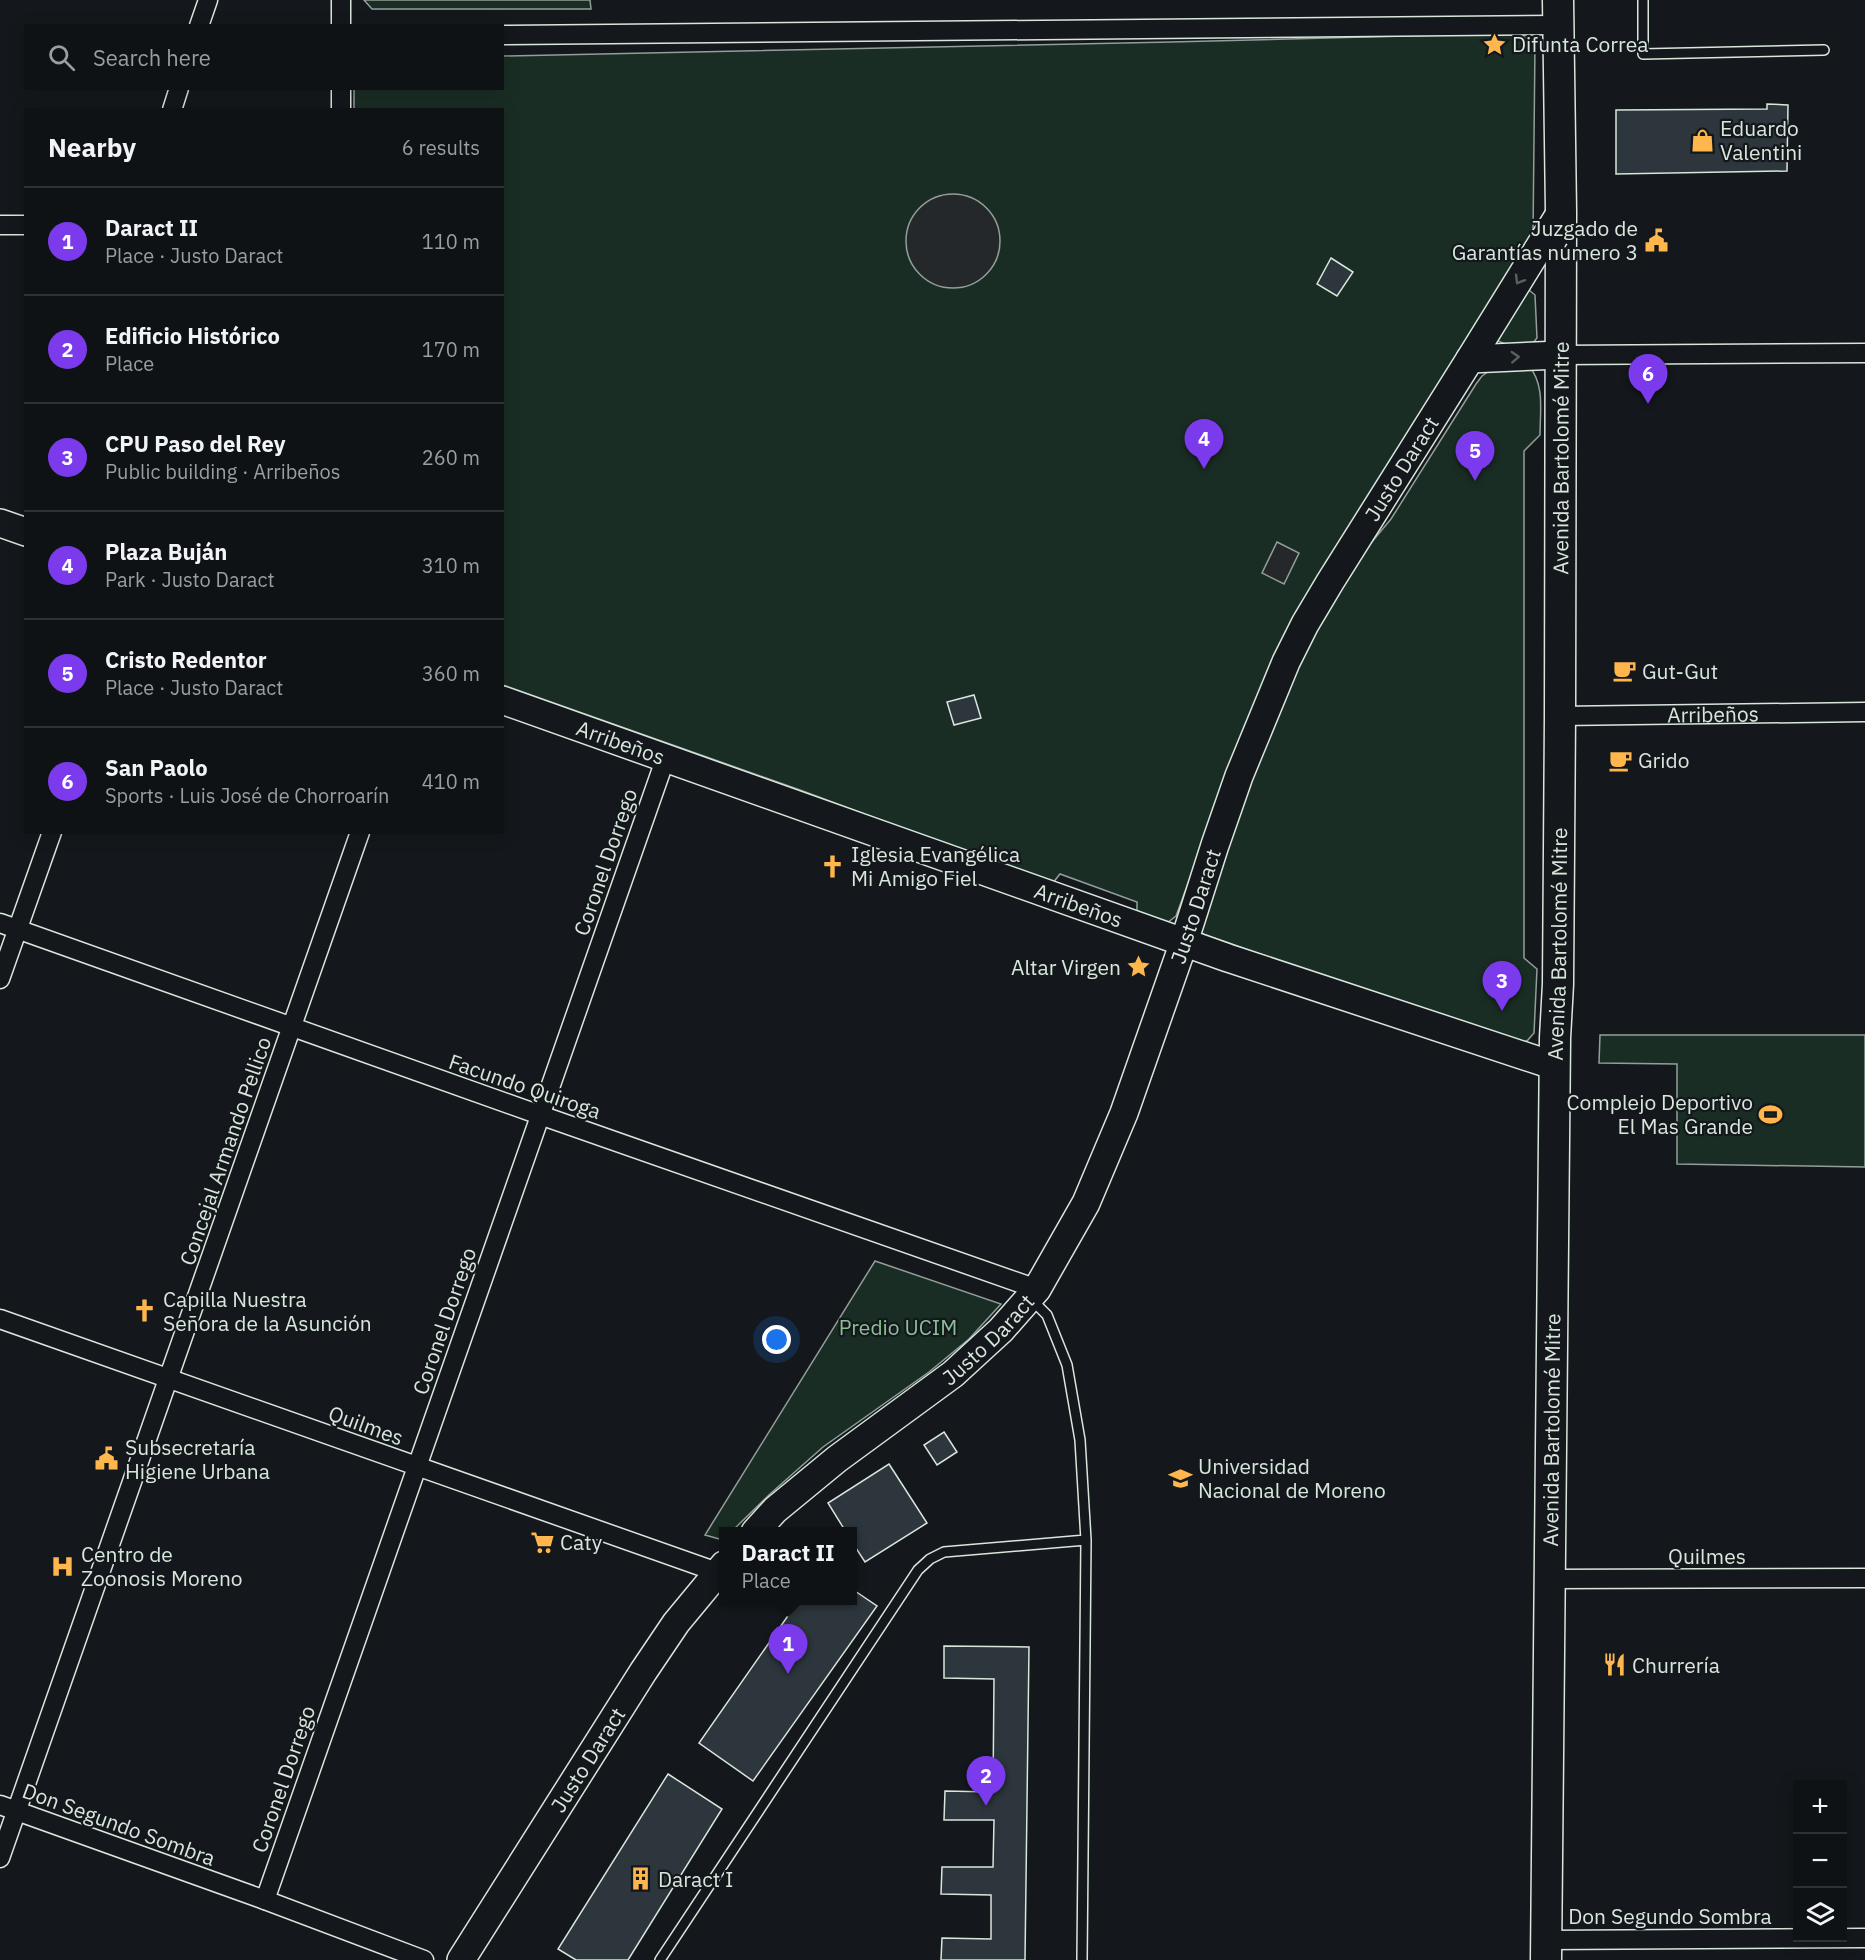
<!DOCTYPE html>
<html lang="en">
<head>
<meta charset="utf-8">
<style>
  body { margin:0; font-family:"IBM Plex Sans",sans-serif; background:#181b1e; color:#f1f3f6 }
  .controls { position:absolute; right:18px; bottom:18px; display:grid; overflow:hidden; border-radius:0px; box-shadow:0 3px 15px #0003 }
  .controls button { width:54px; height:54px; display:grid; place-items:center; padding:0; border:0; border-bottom:2px solid #2f3234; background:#0f1215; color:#f1f3f6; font:30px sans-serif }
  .you { position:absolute; left:777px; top:1340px; width:21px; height:21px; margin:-15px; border:4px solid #fff; border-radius:50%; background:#1a73e8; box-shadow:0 0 0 9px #1a73e833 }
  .badge { display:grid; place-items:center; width:39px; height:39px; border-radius:50%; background:#7c3aed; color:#fff; font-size:20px; font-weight:700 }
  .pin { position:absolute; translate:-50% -50px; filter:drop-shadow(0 2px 3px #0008) }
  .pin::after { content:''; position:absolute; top:32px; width:21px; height:18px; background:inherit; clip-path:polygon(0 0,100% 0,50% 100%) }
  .popup { position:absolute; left:719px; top:1527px; width:138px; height:78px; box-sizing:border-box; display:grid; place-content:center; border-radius:0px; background:#0f1215; filter:drop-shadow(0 2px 4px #0005); font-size:20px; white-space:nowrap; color:#9b9ea0 }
  .popup b { font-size:22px; color:#f1f3f6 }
  .popup::after { content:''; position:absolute; left:50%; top:100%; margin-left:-12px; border:12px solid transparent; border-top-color:#0f1215 }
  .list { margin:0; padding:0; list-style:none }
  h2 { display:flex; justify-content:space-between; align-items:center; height:78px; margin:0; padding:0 24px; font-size:26px }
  h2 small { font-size:20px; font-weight:400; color:#9b9ea0 }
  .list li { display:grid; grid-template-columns:39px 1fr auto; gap:18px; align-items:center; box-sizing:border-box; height:108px; padding:0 24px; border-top:2px solid #2f3234 }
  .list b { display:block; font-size:22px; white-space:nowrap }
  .list p { margin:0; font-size:20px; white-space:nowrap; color:#9b9ea0 }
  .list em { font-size:20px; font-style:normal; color:#9b9ea0 }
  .icon { flex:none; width:33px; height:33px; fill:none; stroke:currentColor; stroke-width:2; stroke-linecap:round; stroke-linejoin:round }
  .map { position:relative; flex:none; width:1865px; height:1960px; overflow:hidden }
  .search { position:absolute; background:#0f1215; box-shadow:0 3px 15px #0003; left:24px; top:24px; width:480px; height:66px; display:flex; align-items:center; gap:15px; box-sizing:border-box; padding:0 21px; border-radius:0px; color:#9b9ea0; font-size:22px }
  .panel { position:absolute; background:#0f1215; box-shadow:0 3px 15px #0003; left:24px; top:108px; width:480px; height:726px; border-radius:0px }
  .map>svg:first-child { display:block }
  .green { fill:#1a2d24; stroke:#939e99; stroke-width:1.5 }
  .parking { fill:#24282b; stroke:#939e99; stroke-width:1.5 }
  .building { fill:#2c363c; stroke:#d8e6dc; stroke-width:1.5 }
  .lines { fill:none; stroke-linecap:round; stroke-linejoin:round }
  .lane-casing { stroke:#d8e6dc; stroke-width:12 }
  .street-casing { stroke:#d8e6dc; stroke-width:21 }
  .secondary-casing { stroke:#d8e6dc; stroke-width:30 }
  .primary-casing { stroke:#d8e6dc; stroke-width:33 }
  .lane { stroke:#14181c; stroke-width:9 }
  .street { stroke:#14181c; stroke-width:18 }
  .secondary { stroke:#14181c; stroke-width:27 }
  .primary { stroke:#14181c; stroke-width:30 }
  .oneway { stroke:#59605f }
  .labels { text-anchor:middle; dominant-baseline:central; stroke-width:4.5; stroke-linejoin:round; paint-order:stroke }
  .poi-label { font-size:21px; fill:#d8e6dc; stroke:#14181c; text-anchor:start }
  .street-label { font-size:21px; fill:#d8e6dc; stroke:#14181c }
  .park-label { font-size:21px; fill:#8ac095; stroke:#14181c }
</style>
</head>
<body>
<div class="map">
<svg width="1865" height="1960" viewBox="0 0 1865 1960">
  <rect width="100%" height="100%" fill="#14181c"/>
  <path class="green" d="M364,0H590L591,9H372Z
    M1518,33L1535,44L1533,235L1372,493L1326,562L1301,608L1245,730L1176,916L1167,923L1137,915V902L1060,874L1052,884L800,790L503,685L502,110L354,109V89L502,88L503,56L1171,42Z
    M1529,290L1535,295L1537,338L1532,344L1508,345L1498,341V329L1520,293Z
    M1496,366H1529C1545,385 1540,411 1540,435L1524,451V958L1537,969L1534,1033L1527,1041L1516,1043L1197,932L1244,788L1298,662L1355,562L1391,519L1476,384L1482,376Z
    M1600,1035H1865V1167L1677,1164V1064L1599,1063Z
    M875,1261L1001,1304L969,1339L929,1372L823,1447L770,1494L732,1531L724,1532L723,1540L705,1535Z"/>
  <path class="parking" d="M906 241a47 47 0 1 1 94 0a47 47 0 1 1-94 0Z
    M1277,542L1299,553L1284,584L1262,573Z"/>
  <path class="building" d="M1767,104L1788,105L1787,171L1616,174V110L1767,109Z
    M1331,258L1353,272L1337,296L1317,284Z
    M974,695L981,718L954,725L947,702Z
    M944,1432L957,1452L937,1465L924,1445Z
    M889,1464L927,1523L865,1562L852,1542V1532H846L828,1503Z
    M852,1589L877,1606L753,1781L699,1743L799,1600H852Z
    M944,1646L1029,1647L1025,1960H941L942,1938L991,1939V1895L941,1894L942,1867H993L994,1820H944L945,1791L993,1792L994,1679L944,1678Z
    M668,1774L722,1809L628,1960H576L558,1949Z"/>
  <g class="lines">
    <defs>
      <path id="lane" d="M1643,0V54L1824,50
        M1031,1299L1047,1315L1067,1365L1080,1440L1086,1540L1082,1960
        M660,1960L918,1570L930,1559L944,1552L1086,1540"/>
      <g id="street">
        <path d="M341,0V26"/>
        <path d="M199,26L208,0"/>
        <path d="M502,35L1558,25"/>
        <path d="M341,88V110"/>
        <path d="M172,110L179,88"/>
        <path d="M0,225H26"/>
        <path d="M1560,355L1865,353"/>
        <path id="s1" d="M1560,716L1865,712"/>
        <path d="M0,923L540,1115L1037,1289"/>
        <path d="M0,979L52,832"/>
        <path d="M0,1319L717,1572"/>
        <path d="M1550,1579L1865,1578"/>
        <path d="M0,1805L265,1900L424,1960"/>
        <path d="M0,1858L360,832"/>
        <path d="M265,1900L666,757"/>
        <path d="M1546,1940L1865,1938"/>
      </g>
      <g id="secondary">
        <path d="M1470,359L1560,355"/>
        <path d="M0,523L26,532"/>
        <path id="s2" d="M502,700L1228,958L1555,1066"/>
        <path id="s3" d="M755,1532L775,1510L837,1459L953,1374L1001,1330L1037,1289L1086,1203L1124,1113L1184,942L1215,845L1239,776L1286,662L1305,624L1330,582L1470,359L1561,212"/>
        <path id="s4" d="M461,1960L643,1672L676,1623L724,1565"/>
      </g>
      <g id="primary">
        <path id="s5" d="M1546,1960L1555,1038L1558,984L1560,716L1561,212L1558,0"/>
      </g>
    </defs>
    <use href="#lane" class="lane-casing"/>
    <use href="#street" class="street-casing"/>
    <use href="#secondary" class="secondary-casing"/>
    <use href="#primary" class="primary-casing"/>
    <use href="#lane" class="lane"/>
    <use href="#street" class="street"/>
    <use href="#secondary" class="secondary"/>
    <use href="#primary" class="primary"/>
  </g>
  <defs><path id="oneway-chevron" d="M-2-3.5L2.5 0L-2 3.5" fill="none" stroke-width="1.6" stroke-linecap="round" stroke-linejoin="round" transform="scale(1.5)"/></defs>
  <g class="oneway">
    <use href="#oneway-chevron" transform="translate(1519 280) rotate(121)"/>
    <use href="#oneway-chevron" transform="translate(1515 357) rotate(-3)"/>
  </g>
  <defs>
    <symbol id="sight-bare" viewBox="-9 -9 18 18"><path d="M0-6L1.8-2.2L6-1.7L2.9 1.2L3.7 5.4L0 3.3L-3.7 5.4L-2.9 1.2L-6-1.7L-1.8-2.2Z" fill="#ffb74d" stroke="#14181c" stroke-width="2.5" paint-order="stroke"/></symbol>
    <symbol id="shop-bare" viewBox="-9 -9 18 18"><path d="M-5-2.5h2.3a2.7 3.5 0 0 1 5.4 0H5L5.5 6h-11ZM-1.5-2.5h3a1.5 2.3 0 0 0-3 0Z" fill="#ffb74d" stroke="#14181c" stroke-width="2.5" paint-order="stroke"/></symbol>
    <symbol id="civic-bare" viewBox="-9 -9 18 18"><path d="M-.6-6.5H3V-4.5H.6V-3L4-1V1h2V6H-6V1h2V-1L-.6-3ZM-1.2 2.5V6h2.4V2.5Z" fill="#ffb74d" stroke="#14181c" stroke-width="2.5" paint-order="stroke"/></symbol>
    <symbol id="cafe-bare" viewBox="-9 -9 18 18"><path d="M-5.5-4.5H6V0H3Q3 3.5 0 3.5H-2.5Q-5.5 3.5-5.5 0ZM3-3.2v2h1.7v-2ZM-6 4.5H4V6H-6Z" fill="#ffb74d" stroke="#14181c" stroke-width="2.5" paint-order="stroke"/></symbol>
    <symbol id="church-bare" viewBox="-9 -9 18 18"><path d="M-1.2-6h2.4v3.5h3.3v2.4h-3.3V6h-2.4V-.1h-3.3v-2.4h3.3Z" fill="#ffb74d" stroke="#14181c" stroke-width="2.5" paint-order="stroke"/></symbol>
    <symbol id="stadium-bare" viewBox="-9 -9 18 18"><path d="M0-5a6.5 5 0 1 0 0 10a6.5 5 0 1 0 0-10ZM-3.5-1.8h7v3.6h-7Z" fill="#ffb74d" stroke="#14181c" stroke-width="2.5" paint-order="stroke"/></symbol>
    <symbol id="university-bare" viewBox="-9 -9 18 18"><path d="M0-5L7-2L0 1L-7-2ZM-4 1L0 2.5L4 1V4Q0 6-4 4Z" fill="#ffb74d" stroke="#14181c" stroke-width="2.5" paint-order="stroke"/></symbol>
    <symbol id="supermarket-bare" viewBox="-9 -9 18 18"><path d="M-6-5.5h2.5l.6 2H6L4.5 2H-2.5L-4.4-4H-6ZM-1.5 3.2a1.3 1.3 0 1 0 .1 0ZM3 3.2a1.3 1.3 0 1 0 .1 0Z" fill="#ffb74d" stroke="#14181c" stroke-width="2.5" paint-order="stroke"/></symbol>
    <symbol id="hospital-bare" viewBox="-9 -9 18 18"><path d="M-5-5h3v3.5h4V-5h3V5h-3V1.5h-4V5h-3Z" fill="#ffb74d" stroke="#14181c" stroke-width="2.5" paint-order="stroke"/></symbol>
    <symbol id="restaurant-bare" viewBox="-9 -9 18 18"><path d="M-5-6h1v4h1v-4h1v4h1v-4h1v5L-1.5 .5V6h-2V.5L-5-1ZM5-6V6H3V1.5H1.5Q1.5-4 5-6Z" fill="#ffb74d" stroke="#14181c" stroke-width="2.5" paint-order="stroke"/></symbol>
    <symbol id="building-bare" viewBox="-9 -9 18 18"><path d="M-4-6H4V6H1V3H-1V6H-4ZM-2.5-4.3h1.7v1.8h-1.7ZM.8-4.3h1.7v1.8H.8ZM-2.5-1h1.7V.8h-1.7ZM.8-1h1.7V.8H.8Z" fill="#ffb74d" stroke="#14181c" stroke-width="2.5" paint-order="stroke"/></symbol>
  </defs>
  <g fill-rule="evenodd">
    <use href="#sight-bare" x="1478" y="28" width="33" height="33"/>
    <use href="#shop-bare" x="1686" y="124" width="33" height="33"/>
    <use href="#civic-bare" x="1640" y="224" width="33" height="33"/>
    <use href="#cafe-bare" x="1608" y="654" width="33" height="33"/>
    <use href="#cafe-bare" x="1604" y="744" width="33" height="33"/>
    <use href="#church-bare" x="816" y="850" width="33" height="33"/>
    <use href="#sight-bare" x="1122" y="950" width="33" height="33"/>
    <use href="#stadium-bare" x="1754" y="1098" width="33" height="33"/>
    <use href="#church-bare" x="128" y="1294" width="33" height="33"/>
    <use href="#civic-bare" x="90" y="1442" width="33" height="33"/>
    <use href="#university-bare" x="1164" y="1462" width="33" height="33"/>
    <use href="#supermarket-bare" x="526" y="1526" width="33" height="33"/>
    <use href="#hospital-bare" x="46" y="1550" width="33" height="33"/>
    <use href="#restaurant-bare" x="1598" y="1648" width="33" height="33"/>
    <use href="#building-bare" x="624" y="1862" width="33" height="33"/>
  </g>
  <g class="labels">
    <g class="poi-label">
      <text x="1512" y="44">Difunta Correa</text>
      <text x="1720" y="128">Eduardo<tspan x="1720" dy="24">Valentini</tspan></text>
      <text x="1638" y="228" text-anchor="end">Juzgado de<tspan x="1638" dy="24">Garantías número 3</tspan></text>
      <text x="1642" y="671">Gut-Gut</text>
      <text x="1638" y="760">Grido</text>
      <text x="851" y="854">Iglesia Evangélica<tspan x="851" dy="24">Mi Amigo Fiel</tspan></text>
      <text x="1121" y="967" text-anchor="end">Altar Virgen</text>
      <text x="1753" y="1102" text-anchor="end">Complejo Deportivo<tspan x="1753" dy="24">El Mas Grande</tspan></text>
      <text x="163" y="1299">Capilla Nuestra<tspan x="163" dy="24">Señora de la Asunción</tspan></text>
      <text x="125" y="1447">Subsecretaría<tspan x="125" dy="24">Higiene Urbana</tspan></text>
      <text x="1198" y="1466">Universidad<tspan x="1198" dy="24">Nacional de Moreno</tspan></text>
      <text x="560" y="1542">Caty</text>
      <text x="81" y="1554">Centro de<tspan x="81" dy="24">Zoonosis Moreno</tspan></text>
      <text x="1632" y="1665">Churrería</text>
      <text x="658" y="1879">Daract I</text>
    </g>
    <g class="street-label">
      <text stroke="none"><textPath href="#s5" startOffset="1502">Avenida Bartolomé Mitre</textPath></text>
      <text stroke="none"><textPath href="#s3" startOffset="1275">Justo Daract</textPath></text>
      <text stroke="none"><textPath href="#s1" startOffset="153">Arribeños</textPath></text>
      <text stroke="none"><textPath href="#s2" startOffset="126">Arribeños</textPath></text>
      <text transform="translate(605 862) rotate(-71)">Coronel Dorrego</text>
      <text stroke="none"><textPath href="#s2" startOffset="612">Arribeños</textPath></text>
      <text stroke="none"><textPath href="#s3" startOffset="789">Justo Daract</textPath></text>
      <text stroke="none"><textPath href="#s5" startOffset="1016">Avenida Bartolomé Mitre</textPath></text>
      <text transform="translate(525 1086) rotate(19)">Facundo Quiroga</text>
      <text transform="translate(225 1151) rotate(-71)">Concejal Armando Pellico</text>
      <text transform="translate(444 1321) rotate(-71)">Coronel Dorrego</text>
      <text stroke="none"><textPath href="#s3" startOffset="303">Justo Daract</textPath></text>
      <text transform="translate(366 1425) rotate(20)">Quilmes</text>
      <text stroke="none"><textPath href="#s5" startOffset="530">Avenida Bartolomé Mitre</textPath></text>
      <text x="1707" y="1556">Quilmes</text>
      <text stroke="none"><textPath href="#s4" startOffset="237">Justo Daract</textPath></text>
      <text transform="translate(283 1779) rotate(-71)">Coronel Dorrego</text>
      <text transform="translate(119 1824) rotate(20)">Don Segundo Sombra</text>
      <text x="1670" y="1916">Don Segundo Sombra</text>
    </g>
    <g class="park-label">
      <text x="898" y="1327">Predio UCIM</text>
    </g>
  </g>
</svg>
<div class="controls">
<button>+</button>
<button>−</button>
<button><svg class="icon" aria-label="layers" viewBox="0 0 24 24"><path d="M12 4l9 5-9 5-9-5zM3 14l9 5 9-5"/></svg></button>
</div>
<div class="you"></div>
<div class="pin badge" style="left:788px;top:1674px">1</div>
<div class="popup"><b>Daract II</b>Place</div>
<div class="pin badge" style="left:986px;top:1806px">2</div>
<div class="pin badge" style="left:1502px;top:1011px">3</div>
<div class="pin badge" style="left:1204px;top:469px">4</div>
<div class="pin badge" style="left:1475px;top:481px">5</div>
<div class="pin badge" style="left:1648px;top:404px">6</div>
<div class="search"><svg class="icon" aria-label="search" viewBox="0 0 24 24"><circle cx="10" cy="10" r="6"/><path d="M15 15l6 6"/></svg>Search here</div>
<section class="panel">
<h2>Nearby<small>6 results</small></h2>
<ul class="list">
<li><span class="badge">1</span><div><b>Daract II</b><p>Place · Justo Daract</p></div><em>110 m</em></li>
<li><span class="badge">2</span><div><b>Edificio Histórico</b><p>Place</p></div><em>170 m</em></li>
<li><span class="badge">3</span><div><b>CPU Paso del Rey</b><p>Public building · Arribeños</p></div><em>260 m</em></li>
<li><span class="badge">4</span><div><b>Plaza Buján</b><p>Park · Justo Daract</p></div><em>310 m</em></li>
<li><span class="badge">5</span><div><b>Cristo Redentor</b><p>Place · Justo Daract</p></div><em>360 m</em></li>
<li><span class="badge">6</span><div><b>San Paolo</b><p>Sports · Luis José de Chorroarín</p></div><em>410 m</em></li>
</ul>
</section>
</div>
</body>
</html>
